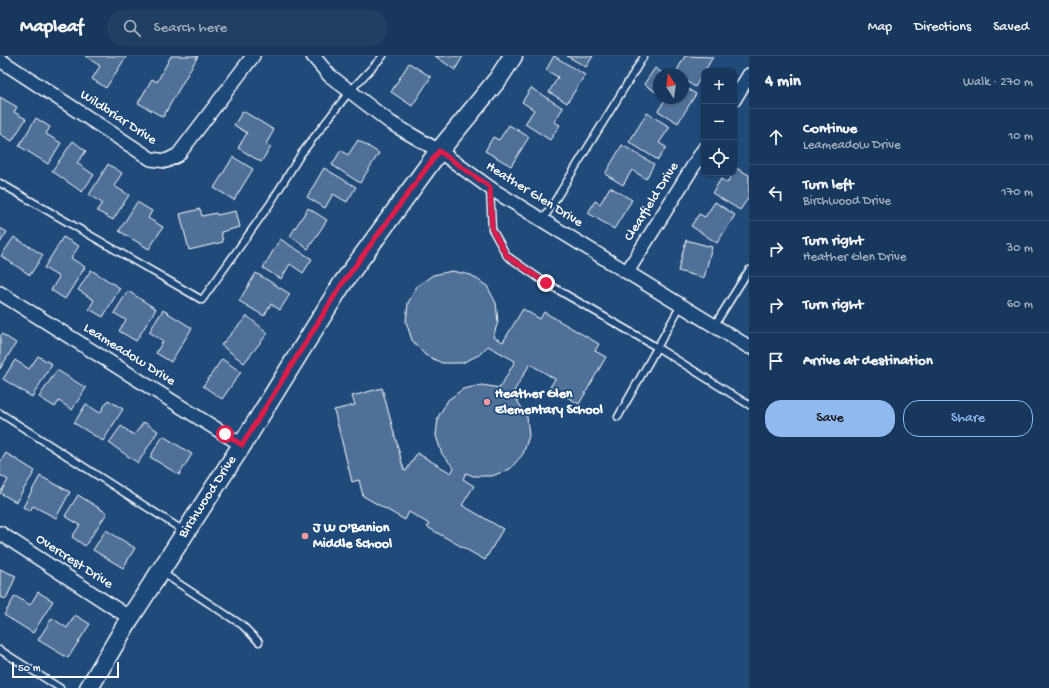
<!DOCTYPE html>
<html lang="en">
<head>
<meta charset="utf-8">
<style>
  body { margin:0; font-family:"Gochi Hand",sans-serif; background:#203f62; color:#f1f3f6 }
  .controls { position:absolute; right:12px; top:12px; display:grid; overflow:hidden; border-radius:8px; box-shadow:0 1px 3px #0004 }
  .controls button { width:36px; height:36px; display:grid; place-items:center; padding:0; border:0; border-bottom:1px solid #365272; background:#17385c; color:#f1f3f6; font:20px sans-serif }
  .compass { position:absolute; left:653px; top:12px; width:36px; height:36px; border-radius:50%; background:#17385c; box-shadow:0 1px 3px #0004; rotate:347deg }
  .scale { position:absolute; left:12px; bottom:10px; width:107px; box-sizing:border-box; padding-left:4px; border:2px solid #fff; border-top:0; font-size:11px; line-height:14px; white-space:nowrap; color:#fff; -webkit-text-stroke:3px #1f4a7a; paint-order:stroke }
  .stop { position:absolute; width:12px; height:12px; margin:-9px; border:3px solid #e11d48; border-radius:50%; background:#fff }
  .stop.end { background:#e11d48; border-color:#fff; box-shadow:0 1px 4px #0008 }
  .list { margin:0; padding:0; list-style:none }
  h2 { display:flex; justify-content:space-between; align-items:center; height:52px; margin:0; padding:0 16px; font-size:17px }
  h2 small { font-size:13px; font-weight:400; color:#9eacbb }
  .list li { display:grid; grid-template-columns:26px 1fr auto; gap:12px; align-items:center; box-sizing:border-box; height:56px; padding:0 16px; border-top:1px solid #365272 }
  .list b { display:block; font-size:15px; white-space:nowrap }
  .list p { margin:0; font-size:13px; white-space:nowrap; color:#9eacbb }
  .list em { font-size:13px; font-style:normal; color:#9eacbb }
  .actions { display:flex; gap:8px; padding:12px 16px }
  .actions a { flex:1; padding:9px 0; border:1px solid #90b9f0; border-radius:16px; text-align:center; font-size:14px; color:#90b9f0 }
  .actions .main { background:#90b9f0; color:#111 }
  .icon { flex:none; width:22px; height:22px; fill:none; stroke:currentColor; stroke-width:2; stroke-linecap:round; stroke-linejoin:round }
  .map { position:relative; flex:none; width:749px; height:632px; overflow:hidden }
  header { display:flex; align-items:center; gap:24px; box-sizing:border-box; height:56px; padding:0 20px; background:#17385c; border-bottom:1px solid #365272 }
  header strong { font-size:19px }
  nav { display:flex; gap:22px; margin-inline-start:auto; font-size:14px }
  .search { width:280px; height:36px; background:#203f62; display:flex; align-items:center; gap:10px; box-sizing:border-box; padding:0 14px; border-radius:16px; color:#9eacbb; font-size:15px }
  main { display:flex }
  aside { flex:1; background:#17385c }
  .map>svg:first-child { display:block }
  .building { fill:#507197; stroke:#fff }
  .lines { fill:none; stroke-linecap:round; stroke-linejoin:round }
  .lane-casing { stroke:#fff; stroke-width:9 }
  .street-casing { stroke:#fff; stroke-width:16 }
  .secondary-casing { stroke:#fff; stroke-width:21 }
  .lane { stroke:#1f4a7a; stroke-width:6 }
  .street { stroke:#1f4a7a; stroke-width:13 }
  .secondary { stroke:#1f4a7a; stroke-width:18 }
  .route { stroke:#e11d48; stroke-width:5 }
  .poi-dot { fill:#ff9aa2; stroke:#1f4a7a; stroke-width:1.5 }
  .labels { text-anchor:middle; dominant-baseline:central; stroke-width:3.5; stroke-linejoin:round; paint-order:stroke }
  .street-label { font-size:14px; fill:#fff; stroke:#1f4a7a }
  .poi-label { font-size:14px; font-weight:bold; fill:#fff; stroke:#1f4a7a; text-anchor:start }
</style>
</head>
<body>
<header>
<strong>Mapleaf</strong>
<div class="search"><svg class="icon" aria-label="search" viewBox="0 0 24 24"><circle cx="10" cy="10" r="6"/><path d="M15 15l6 6"/></svg>Search here</div>
<nav><a>Map</a><a>Directions</a><a>Saved</a></nav>
</header>
<main>
<div class="map">
<svg width="749" height="632" viewBox="0 0 749 632">
  <rect width="100%" height="100%" fill="#1f4a7a"/>
  <filter id="ink" filterUnits="userSpaceOnUse"><feTurbulence type="fractalNoise" baseFrequency=".025" numOctaves="2"/><feDisplacementMap in="SourceGraphic" scale="8" xChannelSelector="R" yChannelSelector="G"/><feConvolveMatrix kernelMatrix="1 2 1 2 8 2 1 2 1" color-interpolation-filters="sRGB"/></filter>
  <g filter="url(#ink)">
    <path class="building" d="M125,0L126,1L106,32L92,23L100,10L85,0Z
      M171,0H198L163,61L138,47L152,23L157,26Z
      M435,0H463L455,14Z
      M554,0L585,19L567,47L549,36L558,21L546,14Z
      M567,0H593L586,11Z
      M685,0L713,1L695,31L683,23V18H675Z
      M409,7L431,21L412,50L391,36Z
      M655,12L664,18H659L657,37L644,28Z
      M683,30L696,38L678,67L658,55L666,42H683Z
      M531,32L563,52L554,66L560,69L550,84L525,68L534,54L522,46Z
      M0,41L17,51L14,56L26,63L12,85L0,78Z
      M243,55L274,74L266,88L271,91L261,106L238,92L247,77L234,69Z
      M647,57L670,71L659,87L666,91L658,104L629,86Z
      M36,62L50,71L46,78L61,87L48,108L19,90Z
      M509,69L529,81L511,110L485,95L493,81L499,84Z
      M358,84L379,97L360,127L332,109L341,94L348,99Z
      M73,85L86,95L77,107L94,119L82,136L52,115Z
      M622,89L654,108L646,123L632,114L623,129L605,118Z
      M233,101L253,113L234,144L214,132Z
      M108,108L122,117L114,130L129,139L113,164L97,155L102,147L89,139Z
      M324,112L356,131L347,146L333,138L325,152L307,141Z
      M736,112L749,119V141L740,154L712,137L721,123L727,127Z
      M610,131L632,144L614,173L588,157L595,145L600,148Z
      M137,146L152,155L148,162L163,171L149,193L119,175Z
      M715,146L735,159L717,187L691,170L699,158L705,161Z
      M308,152L327,164L308,193L290,180Z
      M200,153L202,160L216,157L217,159L236,155L240,171L221,176L223,186L189,194L180,158Z
      M0,172L7,176L0,187Z
      M14,181L43,199L30,219L1,200Z
      M63,181L79,190L71,202L85,211L65,243L51,234L59,221L44,212Z
      M280,183L312,203L303,217L290,208L281,223L263,212Z
      M686,184L712,191L704,222L678,215Z
      M91,214L120,232L103,261L89,253L94,244L78,234Z
      M452,215L471,219L487,230L496,247L498,266L493,281L503,286L523,253L540,263L544,256L599,288L595,295L606,301L579,348L550,331L555,323L530,308L511,340L517,344L527,361L529,380L523,398L510,413L492,420H473L466,417L463,423L474,430L462,449L503,473L485,504L427,471L429,468L409,456L405,464L363,440L359,424L352,426L334,354L355,349L352,340L382,332L404,414L406,415L417,397L451,417L454,412L442,398L436,380L438,361L448,344L463,333L482,329L500,332L515,305L488,290L479,299L462,307H442L425,299L412,284L406,266L408,247L417,230L433,219Z
      M256,217L290,238L280,254L271,248L264,260L239,245Z
      M128,235L156,253L136,285L119,275L126,264L114,257Z
      M163,254L192,272L171,306L156,297L163,285L149,276Z
      M247,260L268,277L244,307L221,289Z
      M2,278L16,287L0,313V281Z
      M38,300L52,308L32,341L3,323L15,304L29,313Z
      M222,303L241,316L222,343L203,330Z
      M57,314L86,332L72,354L59,345L55,351L39,341Z
      M108,344L123,353L103,385L74,367L86,348L100,357Z
      M144,366L158,375L138,407L109,387L121,370L134,379Z
      M163,380L192,398L179,419L150,401Z
      M6,397L35,415L16,446L0,437L8,424L0,419V406Z
      M40,420L70,436L56,462L33,450L30,455L23,451Z
      M78,439L107,457L85,490L72,481L80,469L65,460Z
      M106,474L135,492L123,512L93,494Z
      M0,513L16,520L6,543L0,541Z
      M38,536L53,545L33,577L4,559L15,540L30,549Z
      M75,559L90,568L68,602L38,584L52,562L67,572Z"/>
    <g class="lines">
      <defs>
        <path id="lane" d="M0,127L202,244L270,148L301,98L350,35L383,0
          M490,133L492,173L507,200L546,227L658,292L749,349
          M543,164L644,0
          M714,270L749,214
          M0,357L184,475
          M618,361L681,249
          M161,516L242,569L259,586
          M0,594L60,632"/>
        <path id="street" d="M313,0L329,19L391,67L439,95L493,134L749,291
          M0,4L151,103L166,105L178,99L253,0
          M734,44L749,19
          M627,216L704,93
          M0,237L242,389
          M0,477L130,562"/>
        <path id="secondary" d="M89,632L130,562L242,389L342,228L439,95L498,23L513,0"/>
      </defs>
      <use href="#lane" class="lane-casing"/>
      <use href="#street" class="street-casing"/>
      <use href="#secondary" class="secondary-casing"/>
      <use href="#lane" class="lane"/>
      <use href="#street" class="street"/>
      <use href="#secondary" class="secondary"/>
    </g>
  </g>
  <g class="lines" filter="url(#ink)">
    <path class="route" d="M225,378L242,389L342,228L439,95L490,131L492,173L507,200L546,227"/>
  </g>
  <g class="poi-dot">
    <circle cx="487" cy="346" r="4"/>
    <circle cx="305" cy="480" r="4"/>
  </g>
  <g class="labels">
    <g class="street-label">
      <text transform="translate(118 62) rotate(33)">Wildbriar Drive</text>
      <text transform="translate(534 139) rotate(32)">Heather Glen Drive</text>
      <text transform="translate(652 146) rotate(-58)">Clearfield Drive</text>
      <text transform="translate(129 299) rotate(32)">Leameadow Drive</text>
      <text transform="translate(208 441) rotate(-57)">Birchwood Drive</text>
      <text transform="translate(74 506) rotate(33)">Overcrest Drive</text>
    </g>
    <g class="poi-label">
      <text x="495" y="338">Heather Glen<tspan x="495" dy="16">Elementary School</tspan></text>
      <text x="313" y="472">J W O'Banion<tspan x="313" dy="16">Middle School</tspan></text>
    </g>
  </g>
</svg>
<div class="controls">
<button>+</button>
<button>−</button>
<button><svg class="icon" aria-label="locate" viewBox="0 0 24 24"><circle cx="12" cy="12" r="6"/><path d="M12 2v4M12 18v4M2 12h4M18 12h4"/></svg></button>
</div>
<svg class="compass" viewBox="-18 -18 36 36"><path d="M0-13l5 13h-10z" fill="#e53935"/><path d="M0 13l5-13h-10z" fill="#9eacbb"/></svg>
<div class="scale">50 m</div>
<div class="stop" style="left:225px;top:378px"></div>
<div class="stop end" style="left:546px;top:227px"></div>
</div>
<aside>
<h2>4 min<small>Walk · 270 m</small></h2>
<ul class="list">
<li><svg class="icon" aria-label="ahead" viewBox="0 0 24 24"><path d="M12 20V5M6 11l6-6 6 6"/></svg><div><b>Continue</b><p>Leameadow Drive</p></div><em>10 m</em></li>
<li><svg class="icon" aria-label="left" viewBox="0 0 24 24"><path d="M17 20v-9H6M10 6l-5 5 5 5"/></svg><div><b>Turn left</b><p>Birchwood Drive</p></div><em>170 m</em></li>
<li><svg class="icon" aria-label="right" viewBox="0 0 24 24"><path d="M7 20v-9h11M14 6l5 5-5 5"/></svg><div><b>Turn right</b><p>Heather Glen Drive</p></div><em>30 m</em></li>
<li><svg class="icon" aria-label="right" viewBox="0 0 24 24"><path d="M7 20v-9h11M14 6l5 5-5 5"/></svg><div><b>Turn right</b></div><em>60 m</em></li>
<li><svg class="icon" aria-label="arrive" viewBox="0 0 24 24"><path d="M6 21V4h12l-3 4 3 4H6"/></svg><div><b>Arrive at destination</b></div></li>
</ul>
<div class="actions"><a class="main">Save</a><a>Share</a></div>
</aside>
</main>
</body>
</html>
